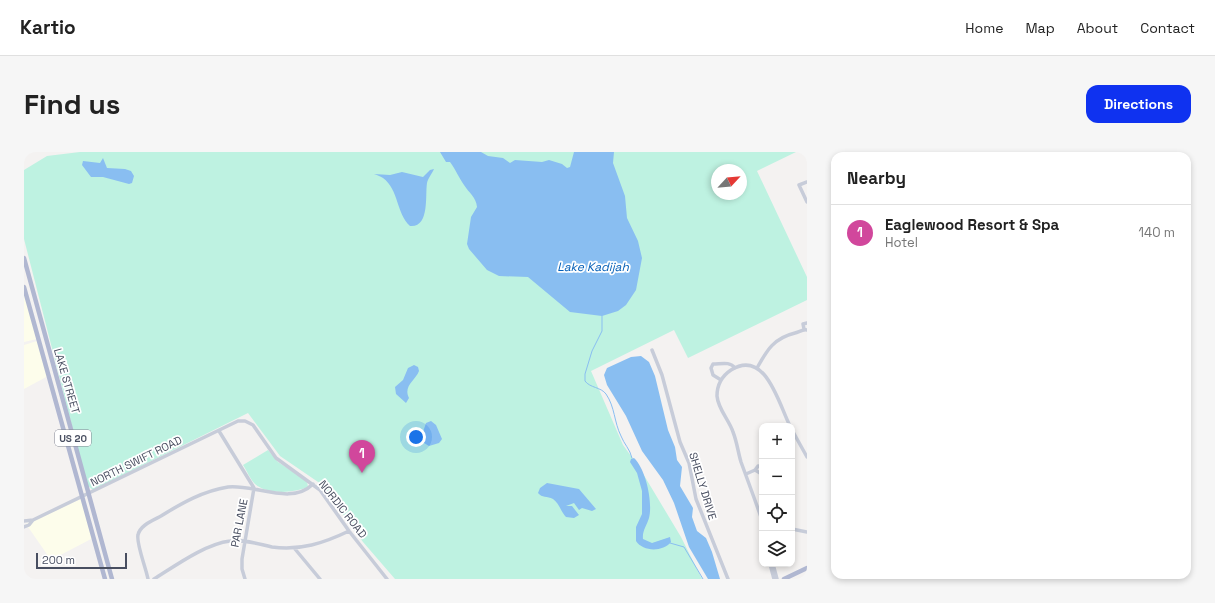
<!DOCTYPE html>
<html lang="en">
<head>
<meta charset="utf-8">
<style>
  body { margin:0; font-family:"Space Grotesk",sans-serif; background:#f6f6f6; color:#222 }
  .controls { position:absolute; right:12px; bottom:12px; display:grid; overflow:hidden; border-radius:8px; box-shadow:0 2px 6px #0003 }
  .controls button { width:36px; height:36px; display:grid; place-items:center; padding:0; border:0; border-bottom:1px solid #e0e0e0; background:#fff; color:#222; font:20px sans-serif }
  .compass { position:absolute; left:687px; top:12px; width:36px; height:36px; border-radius:50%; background:#fff; box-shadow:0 2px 6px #0003; rotate:64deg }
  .scale { position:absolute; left:12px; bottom:10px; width:91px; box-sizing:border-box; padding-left:4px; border:2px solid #484e60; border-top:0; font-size:11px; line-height:14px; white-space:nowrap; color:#484e60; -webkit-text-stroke:3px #fff; paint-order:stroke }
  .you { position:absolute; left:392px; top:285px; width:14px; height:14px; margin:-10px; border:3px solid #fff; border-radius:50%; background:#1a73e8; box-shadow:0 0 0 6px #1a73e833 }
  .badge { display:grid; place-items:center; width:26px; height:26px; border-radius:50%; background:#0f32f0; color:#fff; font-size:13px; font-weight:700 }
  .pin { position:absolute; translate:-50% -33px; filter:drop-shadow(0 1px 2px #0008) }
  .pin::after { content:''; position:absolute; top:21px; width:14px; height:12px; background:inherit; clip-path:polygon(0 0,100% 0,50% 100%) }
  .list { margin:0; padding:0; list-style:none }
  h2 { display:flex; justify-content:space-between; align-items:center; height:52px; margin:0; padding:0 16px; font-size:17px }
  h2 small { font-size:13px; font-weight:400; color:#767676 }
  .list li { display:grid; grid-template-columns:26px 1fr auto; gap:12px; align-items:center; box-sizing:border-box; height:56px; padding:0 16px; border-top:1px solid #e0e0e0 }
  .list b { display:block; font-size:15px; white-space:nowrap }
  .list p { margin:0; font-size:13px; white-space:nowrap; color:#767676 }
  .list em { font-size:13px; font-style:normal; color:#767676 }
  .icon { flex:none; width:22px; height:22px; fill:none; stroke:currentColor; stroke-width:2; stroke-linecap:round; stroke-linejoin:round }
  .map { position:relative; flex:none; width:783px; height:427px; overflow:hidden; border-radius:12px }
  header { display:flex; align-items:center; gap:24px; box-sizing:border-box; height:56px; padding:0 20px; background:#fff; border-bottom:1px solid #e0e0e0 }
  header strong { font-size:19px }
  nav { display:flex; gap:22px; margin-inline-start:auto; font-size:14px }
  .intro { display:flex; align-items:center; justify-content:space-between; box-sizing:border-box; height:96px; padding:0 24px }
  h1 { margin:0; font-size:28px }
  .button { padding:10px 18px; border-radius:12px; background:#0f32f0; color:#fff; font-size:14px; font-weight:700 }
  main { display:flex; gap:24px; padding:0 24px }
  aside { flex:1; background:#fff; border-radius:12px; box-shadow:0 2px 6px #0003 }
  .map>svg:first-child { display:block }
  .commercial { fill:#fdfdeb }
  .green { fill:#bef2e1; fill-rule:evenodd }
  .water { fill:#89bef1 }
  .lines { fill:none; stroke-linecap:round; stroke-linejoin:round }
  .stream { stroke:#89bef1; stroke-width:1 }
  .minor { stroke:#c7ccd9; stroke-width:3.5 }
  .major { stroke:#b0b7d1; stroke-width:4.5 }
  .labels { text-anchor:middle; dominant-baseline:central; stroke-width:3.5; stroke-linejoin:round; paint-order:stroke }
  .shield { fill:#fff; stroke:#7f8390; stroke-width:1 }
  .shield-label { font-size:10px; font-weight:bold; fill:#484e60 }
  .street-label { font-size:11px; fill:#484e60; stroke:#fff }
  .water-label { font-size:12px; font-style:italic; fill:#045fb7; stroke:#fff }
</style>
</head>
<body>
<header>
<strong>Kartio</strong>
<nav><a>Home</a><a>Map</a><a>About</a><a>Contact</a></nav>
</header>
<div class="intro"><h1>Find us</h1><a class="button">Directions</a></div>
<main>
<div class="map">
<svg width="783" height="427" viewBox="0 0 783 427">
  <rect width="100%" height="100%" fill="#f4f2f1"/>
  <path class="commercial" d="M0,140L13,187L0,190Z
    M13,189L24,224L0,237V193Z
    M57,347L69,386L27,408L2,372Z"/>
  <path class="green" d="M56,0H772L733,19L783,125V148L664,206L650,178L567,219L599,293L615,315L657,385L678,427H371L339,390L297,332L256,304L224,261L69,338L63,333L0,87V18L23,4ZM693,18H717V42H693Z
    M244,298L254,310L283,329L284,335C270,341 243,343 231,332C226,327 223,319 219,313Z"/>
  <path class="water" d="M416,0H457L464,4L479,6L486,11L491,8L518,10L525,8L538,12L543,16L546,15L550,0H590L589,11L601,44L603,66L614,89L618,106L612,138L602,153L594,159L578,164L546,160L504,125L475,124L463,118L445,97L443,92L447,65L453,55C452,45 445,41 440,33C435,26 432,18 426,10H422Z
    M79,6L83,16L101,17L107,19L110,24L108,31L105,32L79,25H67L58,13L59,9L76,11Z
    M410,17C408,22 404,26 403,31C401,43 406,76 386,74C372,61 375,38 359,26C356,24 353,23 350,22L366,23L378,20L399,25L406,18Z
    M617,204L625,210L631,224L644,278L651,295L653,308L658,315L656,334L669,356L668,365L673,379L682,386L688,400L696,427H684L665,395L650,351L639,328L618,299L602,264L583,233L580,223L583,216L607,205Z
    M390,213L394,215L395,219C391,229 379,234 385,246L382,251L372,242L371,235L379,228L384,216Z
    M407,269L412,273L418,287L415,291L405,294L400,291L397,286L402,271Z
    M610,306C622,317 629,351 625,366C623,373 618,379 619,387L628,391L646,385L647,390C639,400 619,400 612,389V375L618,362V339L613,321L606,310L607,307Z
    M523,331L555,337L572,357L568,359L558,356L555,358L550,351L542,354H548L555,363L550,366L542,365C537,360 535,351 529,347C523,344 518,346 514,341L516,336Z"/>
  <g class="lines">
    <path class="stream" d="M578,164V179L568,199L561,222V229C566,236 577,235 582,242C591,255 590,270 597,284C600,292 606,297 608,306
      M646,391L660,395L679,427"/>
    <path class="minor" d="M783,30L775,33L783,50
      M780,177L779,172L783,171
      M628,198L638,223L656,290L665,311L672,347L704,427
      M733,216C743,198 750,186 771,181C775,180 779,177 783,178
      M697,228L689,223L687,216L689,212C697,212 706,209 711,216
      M768,278L783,305
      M195,279L230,336L218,407V417L221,427
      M731,318L734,314L738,315
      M722,322L731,318L736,321L738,319
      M738,368C731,348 724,329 717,310C714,300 713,290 709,280C705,268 694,257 693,244C693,233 698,224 707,218C742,196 755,253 766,274
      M0,369L9,368L214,269H221L229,273L252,306L296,338L325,379L363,427
      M0,375L5,373L9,368
      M768,377L783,380
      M271,397L296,427
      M746,412L750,427
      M749,412L753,427
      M124,427C122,416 112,391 114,383C116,373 130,368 137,364C158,351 179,339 204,335C232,332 267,354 289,332
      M130,427C151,414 181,392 206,389C220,387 234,392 248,395C276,399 300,391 325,379"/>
    <path class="major" d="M0,106L88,427
      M0,135L81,427
      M760,427L783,416"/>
  </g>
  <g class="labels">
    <rect class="shield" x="31" y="278" width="36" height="16" rx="3"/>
    <g class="shield-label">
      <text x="49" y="286">US 20</text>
    </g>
    <g class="street-label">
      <text transform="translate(43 229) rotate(74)">LAKE STREET</text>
      <text transform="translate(112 309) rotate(-26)">NORTH SWIFT ROAD</text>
      <text transform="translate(679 334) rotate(73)">SHELLY DRIVE</text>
      <text transform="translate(319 357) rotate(52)">NORDIC ROAD</text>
      <text transform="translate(215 371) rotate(-79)">PAR LANE</text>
    </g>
    <g class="water-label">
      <text x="569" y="115">Lake Kadijah</text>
    </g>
  </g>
</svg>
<div class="controls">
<button>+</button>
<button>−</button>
<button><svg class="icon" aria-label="locate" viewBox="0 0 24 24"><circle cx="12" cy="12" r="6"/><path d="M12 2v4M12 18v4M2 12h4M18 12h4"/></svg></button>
<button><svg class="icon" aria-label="layers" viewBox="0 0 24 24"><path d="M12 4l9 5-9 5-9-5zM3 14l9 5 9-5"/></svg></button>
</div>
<svg class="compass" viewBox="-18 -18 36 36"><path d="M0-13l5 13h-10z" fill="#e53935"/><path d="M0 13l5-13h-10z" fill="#767676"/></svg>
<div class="scale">200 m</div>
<div class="you"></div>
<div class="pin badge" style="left:338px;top:321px;background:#d1479c">1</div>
</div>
<aside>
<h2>Nearby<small></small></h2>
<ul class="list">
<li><span class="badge" style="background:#d1479c">1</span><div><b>Eaglewood Resort &amp; Spa</b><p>Hotel</p></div><em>140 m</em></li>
</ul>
</aside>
</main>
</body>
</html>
